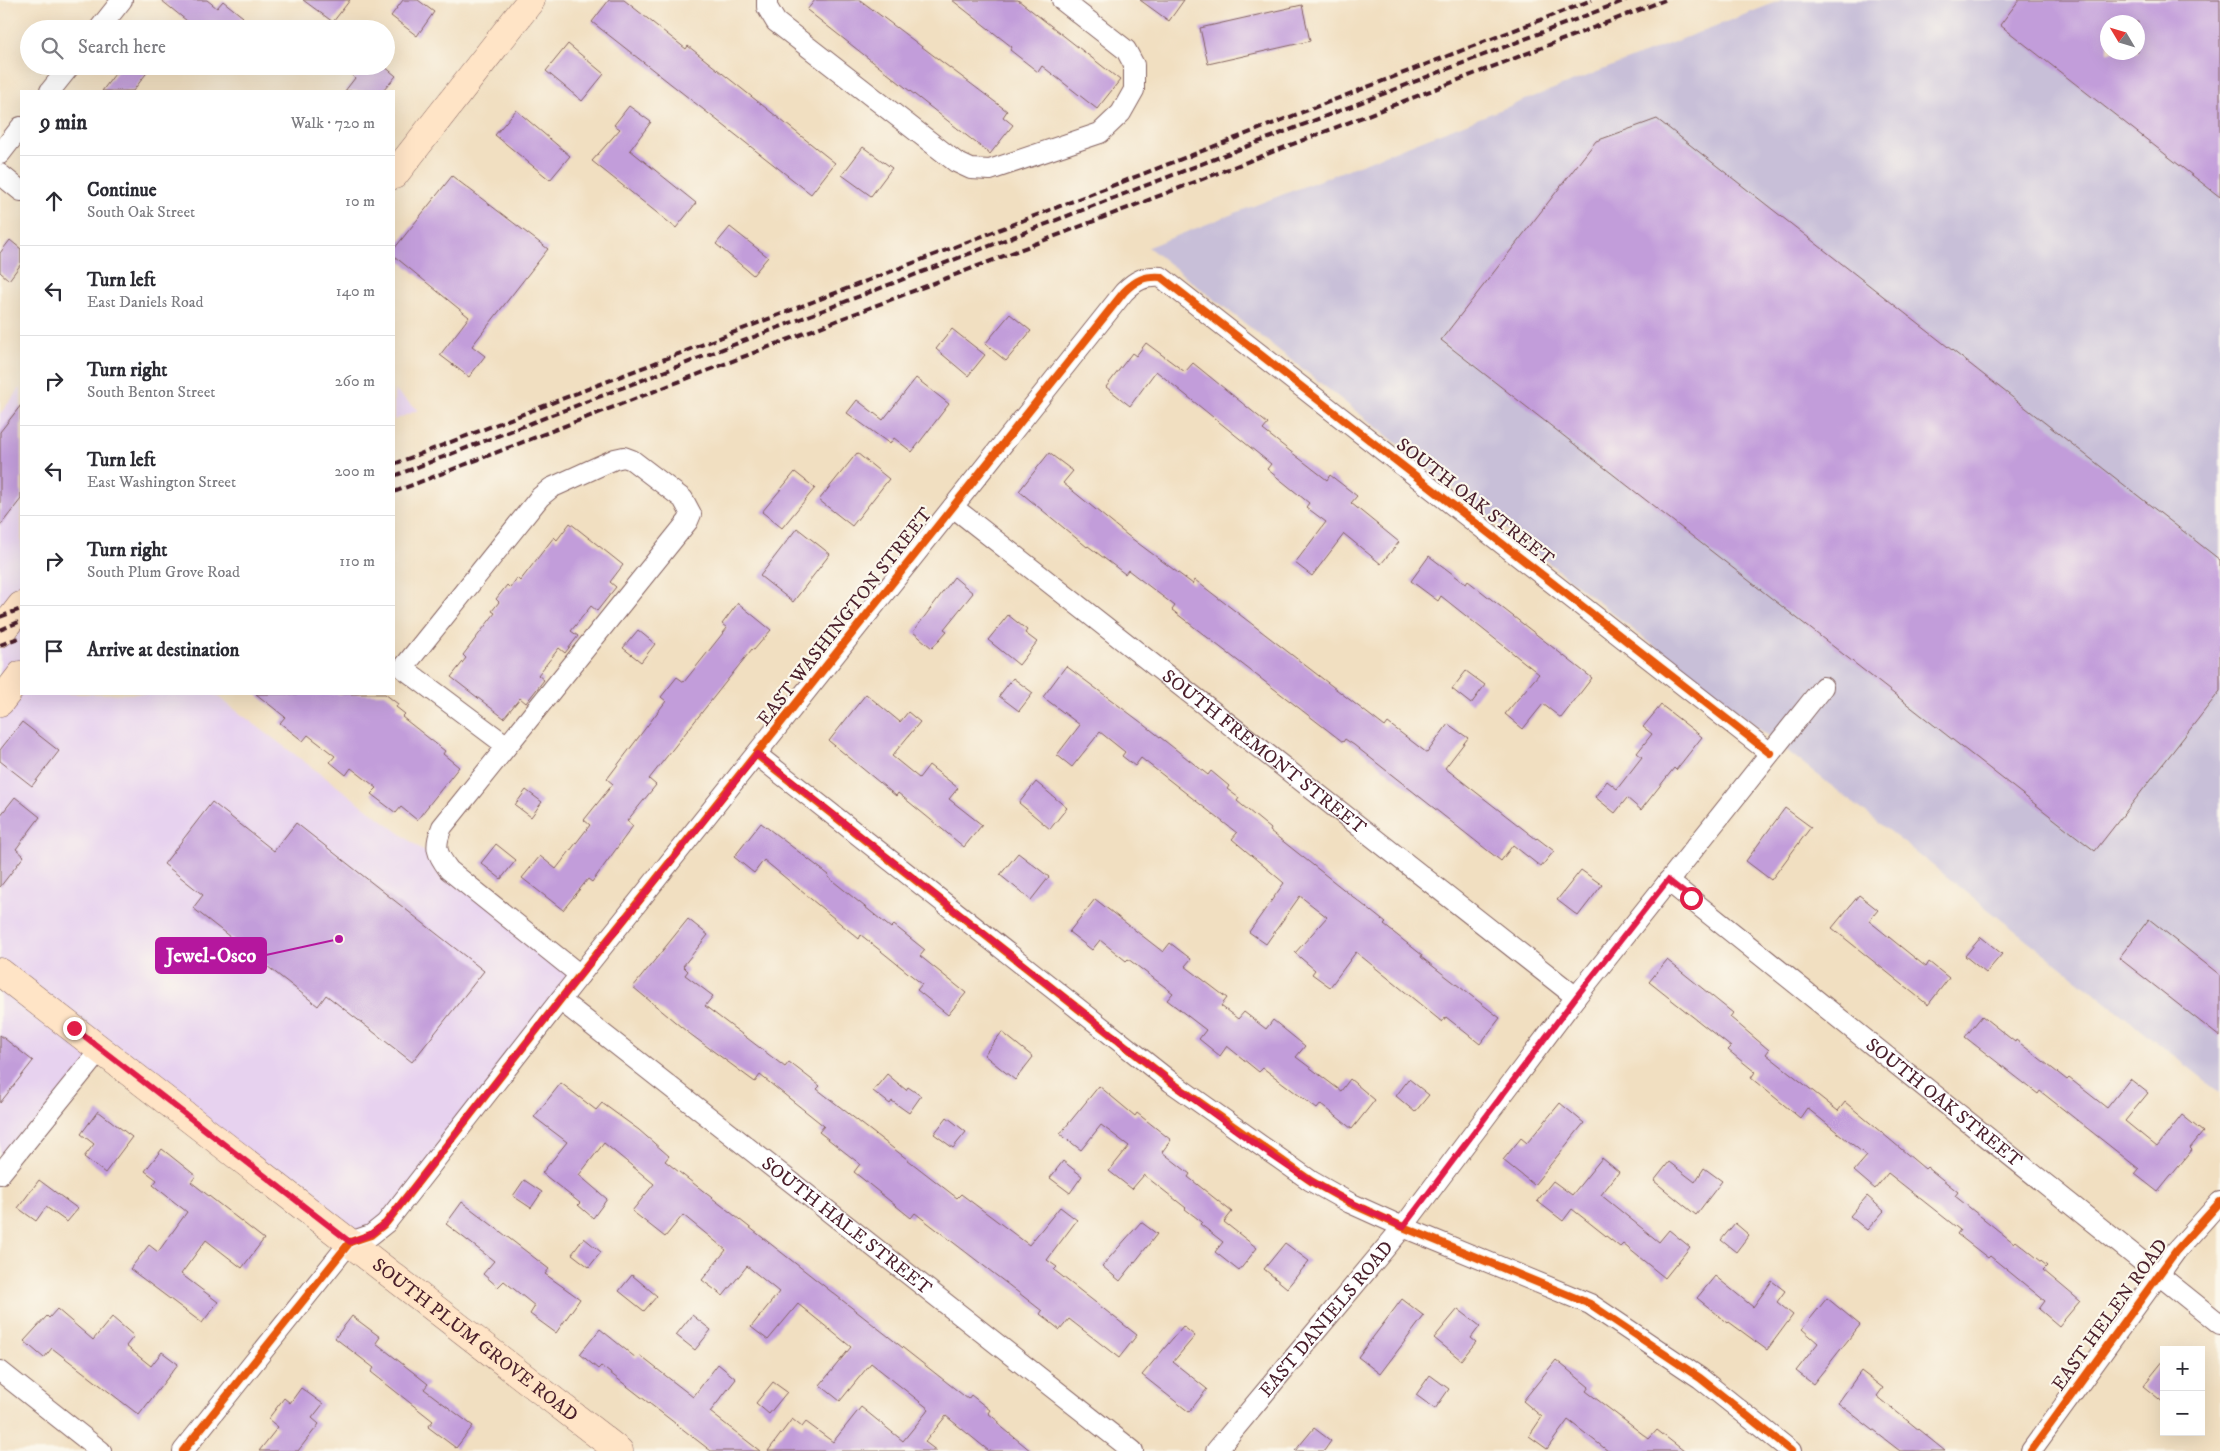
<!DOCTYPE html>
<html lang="en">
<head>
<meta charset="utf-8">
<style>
  body { margin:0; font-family:"IM FELL DW Pica",serif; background:#f7f7f7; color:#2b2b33 }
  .controls { position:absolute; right:15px; bottom:15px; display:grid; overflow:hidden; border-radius:0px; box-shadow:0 5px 20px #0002 }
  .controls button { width:45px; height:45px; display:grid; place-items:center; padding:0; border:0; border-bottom:1px solid #e1e1e2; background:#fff; color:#2b2b33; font:25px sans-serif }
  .compass { position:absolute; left:2100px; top:15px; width:45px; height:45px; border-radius:50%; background:#fff; box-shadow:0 5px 20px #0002; rotate:308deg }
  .stop { position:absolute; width:15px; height:15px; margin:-11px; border:4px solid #e11d48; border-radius:50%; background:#fff }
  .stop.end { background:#e11d48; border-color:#fff; box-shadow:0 1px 5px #0008 }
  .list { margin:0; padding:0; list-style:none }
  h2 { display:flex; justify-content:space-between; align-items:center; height:65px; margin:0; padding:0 20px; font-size:21px }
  h2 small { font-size:16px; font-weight:400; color:#7c7c81 }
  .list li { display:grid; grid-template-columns:32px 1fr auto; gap:15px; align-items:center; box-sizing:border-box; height:90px; padding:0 20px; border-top:1px solid #e1e1e2 }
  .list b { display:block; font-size:19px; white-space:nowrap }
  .list p { margin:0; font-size:16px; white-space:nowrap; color:#7c7c81 }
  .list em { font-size:16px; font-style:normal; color:#7c7c81 }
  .icon { flex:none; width:28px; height:28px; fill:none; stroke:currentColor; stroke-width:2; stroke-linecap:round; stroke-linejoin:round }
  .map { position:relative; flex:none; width:2220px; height:1451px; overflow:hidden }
  .search { position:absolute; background:#fff; box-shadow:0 5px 20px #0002; left:20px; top:20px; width:375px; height:55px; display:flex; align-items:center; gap:12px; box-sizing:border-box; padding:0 18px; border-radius:28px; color:#7c7c81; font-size:19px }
  .panel { position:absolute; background:#fff; box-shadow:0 5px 20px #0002; left:20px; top:90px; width:375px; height:605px; border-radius:0px }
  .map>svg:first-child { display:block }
  .built { fill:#e7d2ef }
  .industrial { fill:#c8bfd8; fill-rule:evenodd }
  .building { fill:#c29dda; fill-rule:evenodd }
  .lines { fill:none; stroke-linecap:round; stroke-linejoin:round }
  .street-casing { stroke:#846260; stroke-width:22 }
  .secondary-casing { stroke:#846260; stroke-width:29 }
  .street { stroke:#fff; stroke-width:20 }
  .secondary { stroke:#ffe4c6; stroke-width:28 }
  .rail { stroke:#4a1f2b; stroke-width:4; stroke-dasharray:8 4; stroke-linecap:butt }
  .cycleway-casing { stroke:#fbf7ec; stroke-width:11 }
  .cycleway { stroke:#e8590c; stroke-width:8 }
  .route { stroke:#e11d48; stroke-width:6 }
  .labels { text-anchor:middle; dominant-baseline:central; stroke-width:4.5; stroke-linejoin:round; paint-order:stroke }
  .street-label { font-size:19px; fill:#4a1f2b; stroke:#fbf7ec }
  .leader { fill:none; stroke:#b5179e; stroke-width:2 }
  .callout-dot { fill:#b5179e; stroke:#fbf7ec; stroke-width:2 }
  .callout { fill:#b5179e; stroke:#b5179e; stroke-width:2 }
  .callout-label { font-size:20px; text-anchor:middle; font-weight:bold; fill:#fff }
</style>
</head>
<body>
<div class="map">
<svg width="2220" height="1451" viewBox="0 0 2220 1451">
  <rect width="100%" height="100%" fill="#fbf7ec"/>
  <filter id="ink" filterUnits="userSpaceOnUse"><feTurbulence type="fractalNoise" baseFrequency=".02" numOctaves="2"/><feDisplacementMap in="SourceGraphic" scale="10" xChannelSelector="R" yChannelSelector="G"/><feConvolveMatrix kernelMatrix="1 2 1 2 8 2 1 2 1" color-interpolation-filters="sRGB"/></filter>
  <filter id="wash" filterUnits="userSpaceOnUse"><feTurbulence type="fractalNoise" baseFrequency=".0096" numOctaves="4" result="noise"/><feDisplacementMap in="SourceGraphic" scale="20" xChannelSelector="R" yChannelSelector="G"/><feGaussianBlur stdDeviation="1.12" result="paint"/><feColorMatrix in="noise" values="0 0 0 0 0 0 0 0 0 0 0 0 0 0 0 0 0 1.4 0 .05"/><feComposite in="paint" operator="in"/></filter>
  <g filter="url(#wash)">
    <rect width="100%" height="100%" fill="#f1dfc1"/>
    <path class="built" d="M21,387V694H214L449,870L580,975L386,1223L350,1242L102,1049L0,1174V414Z
      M394,390L418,410L394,420Z"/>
    <path class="industrial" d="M1782,0H2220V1092L1148,247ZM2108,22H2138V52H2108Z"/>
    <g id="blocks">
      <path class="building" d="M161,0H207L217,8L223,1L243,17L233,29H197Z
        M303,0H350L333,22Z
        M403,0H418L434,12L417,36L391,16Z
        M609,0H624L686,49L688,46L835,163L811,194L592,22Z
        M815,0H860L1007,111L1003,117L1013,125L990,154L807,10Z
        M952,0H1018L1120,80L1097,109L1042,66L1038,72L1010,50L1012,47Z
        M1140,0H1184L1169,21Z
        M2019,0H2220V197L2000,25ZM2108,22H2138V52H2108Z
        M1302,5L1310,41L1208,64L1200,28Z
        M568,44L604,74L582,101L546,71Z
        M121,66H152L133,91H102Z
        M340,66H384L396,76L383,91H345L355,78Z
        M629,106L651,122L630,150L696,203L676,228L592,161L620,129L614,125Z
        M516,110L570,156L550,180L495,135Z
        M1657,119L2220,560V691L2095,851L1441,340L1596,141Z
        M863,147L892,168L871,196L842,175Z
        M452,176L548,249L472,346L485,356L469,377L440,355L469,317L394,256V249Z
        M730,227L768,257L753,275L716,244Z
        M10,240L21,249V264L9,280L0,272V253Z
        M1010,314L1031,331L1006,361L985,344Z
        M952,329L985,355L968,376L936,349Z
        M1146,343L1185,372L1193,363L1268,424L1263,430L1327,480L1330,475L1357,496L1351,503L1399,542L1381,564L1344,534L1312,576L1295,563L1326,522L1306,507L1309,503L1267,469L1271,464L1156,371L1130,406L1106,387L1132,353L1136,356Z
        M916,378L949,404L912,452L894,438L890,444L847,413L857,400L883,420Z
        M21,405V499L0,526V432Z
        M857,453L889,479L852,526L819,500Z
        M1049,453L1073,471L1063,483L1127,535L1193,584L1195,580L1385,727L1388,723L1427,753L1448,724L1468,738L1445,768L1536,839L1537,838L1554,851L1541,867L1513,845L1501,861L1354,745L1345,739L1343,742L1172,610L1175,606L1128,570L1125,574L1088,546L1087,547L1019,491Z
        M795,472L815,488L782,528L762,512Z
        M570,523L623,565L610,582L616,587L597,611L591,606L571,631L578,636L565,653L559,648L538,675L544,680L526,703L520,698L504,718L451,677L466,658L463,655L495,613L492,611L499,602L496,599L507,585L510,588L517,578L520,581L554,537L557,540Z
        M797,528L830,554L793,602L760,576Z
        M1429,556L1466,584L1468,581L1592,678L1561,718L1543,704L1523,729L1505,714L1539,674L1441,596L1438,601L1411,581Z
        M954,577L973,593L944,629L947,631L932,648L913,632Z
        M738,603L771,630L754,650L752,649L649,779L656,785L627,821L633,826L592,882L588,879L563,910L522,878L540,856L556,869L590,825L584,820L613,784L607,779L666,701L661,697L677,677L684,682L727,628L722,624Z
        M1008,615L1027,630L1025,633L1037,642L1019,665L988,640Z
        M638,630L655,644L641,662L623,648Z
        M1066,666L1146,726L1208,775L1211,771L1229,786L1227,789L1239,798L1237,801L1271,829L1270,831L1386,923L1384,925L1422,955L1421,957L1500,1018L1480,1044L1446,1017L1442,1022L1356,952L1330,987L1312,974L1315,970L1295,953L1327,917L1300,896L1266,944L1249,932L1284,883L1232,839L1237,833L1141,758L1135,766L1122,756L1125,752L1100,732L1072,767L1057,755L1080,725L1043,697Z
        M1466,671L1485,685L1471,704L1452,689Z
        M1013,678L1033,693L1019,711L999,696Z
        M256,694H385L398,704L396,707L405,714L402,717L445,751L443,754L459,767L417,820L401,807L396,813L371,794L377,788L351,768L346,775L330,762L335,756L308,735L303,741L280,723L285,717Z
        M866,694L900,722L908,712L920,722L892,756L919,778L929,765L958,788L949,799L982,825L964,847L898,793L896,796L829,741Z
        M1661,705L1702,737L1676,770L1674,768L1641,810L1627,798L1615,813L1595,797L1607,781L1617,789L1642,757L1637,753L1652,734L1643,727Z
        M22,722L59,751L32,786L0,761V750Z
        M1036,782L1067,808L1050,829L1019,803Z
        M526,790L542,802L531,817L515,805Z
        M15,797L40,817L16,849L24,856L0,887V816Z
        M212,802L274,851L296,823L484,971L412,1062L326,995L318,1006L193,908L203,895L164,864Z
        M1785,808L1811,827L1771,880L1746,861Z
        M761,823L829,875L828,877L891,928L894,925L925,950L920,956L966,993L948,1015L917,990L922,984L861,935L859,939L764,860L754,873L734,857Z
        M496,844L516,860L501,879L481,863Z
        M1018,853L1049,877L1031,900L1000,875Z
        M1581,870L1602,885L1578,916L1557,900Z
        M1859,895L1878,910L1869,921L1926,967L1929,962L1949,978L1928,1005L1832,928Z
        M1095,899L1163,952L1170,943L1191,959L1185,966L1227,998L1221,1006L1238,1019L1244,1012L1266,1029L1273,1020L1305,1046L1296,1057L1341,1091L1350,1079L1375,1100L1352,1129L1321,1104L1317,1109L1263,1068L1259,1072L1227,1046L1220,1056L1199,1039L1206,1030L1167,1000L1173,993L1128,959L1126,961L1100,940L1092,950L1069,932Z
        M688,919L708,935L683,966L688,971L685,975L713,996L705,1006L785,1067L789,1062L820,1086L817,1089L957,1198L961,1194L1029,1245L1060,1207L1077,1220L1047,1260L1057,1267L1054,1270L1137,1335L1119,1358L1069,1319L1060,1330L1040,1314L1042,1311L1010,1286L915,1213L911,1218L854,1172L860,1164L819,1132L824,1126L760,1075L755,1082L686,1031L633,987Z
        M2149,919L2220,975V1037L2119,958Z
        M1981,937L2002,954L1986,973L1965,956Z
        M1667,960L1733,1013L1730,1017L1769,1050L1766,1054L1838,1111L1845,1102L1925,1169L1927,1167L1958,1192L1955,1196L2014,1243L2016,1241L2047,1266L2043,1270L2080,1301L2059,1326L2039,1309L2045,1301L1990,1256L1988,1258L1957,1234L1960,1230L1888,1173L1875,1189L1854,1171L1867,1156L1807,1108L1800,1118L1751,1078L1755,1072L1728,1050L1731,1047L1649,982Z
        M1982,1016L2015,1042L2016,1040L2067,1080L2069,1078L2107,1108L2130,1079L2148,1093L2125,1121L2157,1147L2182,1115L2203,1132L2190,1148L2192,1150L2158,1192L2135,1174L2139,1169L2040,1091L2038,1094L1965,1037Z
        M1002,1032L1033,1057L1015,1080L984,1055Z
        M0,1035L33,1061L0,1103Z
        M887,1074L906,1090L908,1087L921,1096L909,1113L892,1101L890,1104L873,1091Z
        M1409,1079L1429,1095L1415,1112L1396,1096Z
        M561,1083L596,1110L602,1103L639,1130L669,1156L665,1161L968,1399L971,1395L990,1410L988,1413L999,1422L998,1424L1031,1451H989L946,1416L925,1442L937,1451H768L792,1419L802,1427L806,1422L833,1442L861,1407L903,1441L929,1409L871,1363L840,1401L820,1385L851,1347L798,1304L768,1340L751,1327L779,1292L747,1266L723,1296L702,1280L726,1250L683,1215L665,1237L632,1211L654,1184L604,1143L579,1175L607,1199L593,1218L578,1205L580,1203L542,1173L567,1142L534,1117Z
        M1099,1086L1135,1116L1137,1113L1171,1140L1162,1152L1190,1174L1188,1177L1232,1212L1224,1222L1257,1248L1239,1271L1215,1252L1223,1242L1200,1224L1202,1222L1185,1209L1186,1208L1144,1175L1132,1189L1109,1171L1129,1146L1101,1125L1081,1150L1060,1134Z
        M1560,1103L1584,1123L1534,1185L1503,1160L1521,1138L1527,1143Z
        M98,1111L132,1137L105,1173L84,1157L94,1144L81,1134Z
        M947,1117L966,1132L953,1148L934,1134Z
        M162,1149L196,1176L191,1182L264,1239L242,1268L206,1240L181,1274L218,1302L202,1323L130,1269L149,1245L158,1252L187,1212L153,1185L157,1180L145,1171Z
        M1602,1158L1619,1172L1601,1195L1659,1242L1669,1230L1690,1247L1665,1278L1623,1244L1620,1247L1572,1209L1563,1221L1537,1201L1553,1181L1572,1195Z
        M1063,1161L1082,1176L1070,1193L1050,1178Z
        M1669,1162L1695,1182L1704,1168L1722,1181L1696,1215L1654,1181Z
        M39,1180L78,1209L67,1222L46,1207L36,1221L18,1208Z
        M524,1180L542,1192L531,1208L513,1196Z
        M1867,1196L1884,1211L1867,1230L1850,1216Z
        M462,1202L549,1269L545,1274L580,1299L556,1333L530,1314L535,1306L504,1281L498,1287L483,1274L494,1261L446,1224Z
        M1141,1222L1157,1234L1120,1281L1102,1266Z
        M1735,1223L1749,1235L1736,1252L1721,1240Z
        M584,1238L601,1252L589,1267L572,1254Z
        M1285,1243L1309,1261L1287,1288L1264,1269Z
        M632,1275L657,1296L644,1311L619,1291Z
        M1715,1276L1753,1307L1772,1281L1785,1291L1777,1302L1793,1315L1767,1350L1729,1322L1728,1323L1697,1298Z
        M1827,1298L1860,1325L1813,1384L1796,1371L1818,1343L1802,1329Z
        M1402,1299L1424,1316L1380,1374L1358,1357Z
        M57,1309L93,1340L112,1317L134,1336L126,1346L151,1366L162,1352L178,1364L139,1415L52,1348L44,1358L24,1341L47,1316L49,1318Z
        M1458,1309L1480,1326L1471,1338L1476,1342L1461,1360L1434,1338Z
        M692,1315L711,1330L695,1350L676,1335Z
        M352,1316L380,1337L376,1343L428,1384L424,1389L473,1426L456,1448L428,1427L433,1421L371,1372L374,1368L335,1338Z
        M1183,1326L1195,1336L1173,1362L1207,1389L1189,1412L1142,1375Z
        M600,1329L636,1358L639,1355L693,1397L718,1364L736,1379L710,1412L760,1451H711L601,1366L598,1369L580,1354Z
        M1556,1360L1589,1387L1586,1391L1649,1439L1657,1430L1684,1451H1608L1568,1420L1547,1449L1529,1436L1542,1417L1523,1401Z
        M2164,1360V1403L2143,1386Z
        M1861,1371L1883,1388L1877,1396L1945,1451H1900L1838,1403Z
        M1430,1375L1449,1389L1435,1409L1416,1395Z
        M773,1382L787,1392L769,1414L756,1403Z
        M301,1388L323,1404L312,1418L319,1424L298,1451H259L278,1427L268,1419L284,1398L290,1403Z
        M1314,1428L1331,1441L1324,1451H1295Z"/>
    </g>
  </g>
  <g filter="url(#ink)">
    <use href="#blocks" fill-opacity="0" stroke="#846260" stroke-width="1"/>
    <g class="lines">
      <defs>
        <g id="street">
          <path d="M767,0V7L776,22L956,162L971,169L990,170L1100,133L1121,113L1134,90V65L1126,50L1062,0"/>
          <path d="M99,29L122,0"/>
          <path d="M50,91L70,66"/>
          <path d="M0,154L21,127"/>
          <path d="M0,174L21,191"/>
          <path id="s1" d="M953,507L1576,997"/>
          <path d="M507,746L403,668L540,497L551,488L615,459L624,457L632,460L683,499L691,514L688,521L442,827C434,847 436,853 449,870L580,975"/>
          <path d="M757,755L1171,1082L1311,1181L1350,1203L1403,1227L1590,1304L1700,1378L1791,1451"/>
          <path id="s2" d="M1668,881L2220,1324"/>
          <path id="s3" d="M560,1000L1133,1451"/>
          <path d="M0,1174L101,1049"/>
          <path d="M0,1371L101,1451"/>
          <path d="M183,1451L350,1242L371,1235L386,1223L560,1000L1124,292C1136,280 1144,276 1161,277L1770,753"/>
          <path id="s4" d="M1216,1451L1403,1227L1576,997L1823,687"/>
          <path d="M2031,1451L2176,1251L2220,1202"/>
        </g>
        <g id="secondary">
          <path d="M394,175L531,0"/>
          <path d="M0,633L21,606"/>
          <path d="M0,702L21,675"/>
          <path id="s5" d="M0,972L619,1451"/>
        </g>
      </defs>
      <use href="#street" class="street-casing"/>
      <use href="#secondary" class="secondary-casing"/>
      <use href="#street" class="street"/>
      <use href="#secondary" class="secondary"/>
      <path class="rail" d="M394,464L1592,0
        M394,476L1626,0
        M394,492L1665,0
        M0,617L21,609
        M0,630L21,621
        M0,645L21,637"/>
      <defs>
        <path id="cycleway" d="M757,755L1171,1082L1311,1181L1350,1203L1403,1227L1590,1304L1700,1378L1791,1451
          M183,1451L350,1242L371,1235L386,1223L560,1000L1124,292C1136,280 1144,276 1161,277L1770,753
          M2031,1451L2176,1251L2220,1202"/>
      </defs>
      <use href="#cycleway" class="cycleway-casing"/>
      <use href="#cycleway" class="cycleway"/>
    </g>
  </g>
  <g class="lines" filter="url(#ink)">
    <path class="route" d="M74,1028L350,1242L371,1234L386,1223L560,1000L757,754L1171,1082C1217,1116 1262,1151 1311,1181C1340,1199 1372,1212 1403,1227L1576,997L1668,880L1691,898"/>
  </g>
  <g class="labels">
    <g class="street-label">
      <text transform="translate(1475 502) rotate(38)">SOUTH OAK STREET</text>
      <text transform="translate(845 617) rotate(-52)">EAST WASHINGTON STREET</text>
      <text stroke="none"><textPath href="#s1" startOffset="396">SOUTH FREMONT STREET</textPath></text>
      <text stroke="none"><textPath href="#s2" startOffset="354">SOUTH OAK STREET</textPath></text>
      <text stroke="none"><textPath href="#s3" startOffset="365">SOUTH HALE STREET</textPath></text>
      <text transform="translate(2110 1315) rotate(-54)">EAST HELEN ROAD</text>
      <text stroke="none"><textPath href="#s4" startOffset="172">EAST DANIELS ROAD</textPath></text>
      <text stroke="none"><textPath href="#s5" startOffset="601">SOUTH PLUM GROVE ROAD</textPath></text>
    </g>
  </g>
  <path class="leader" d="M339 939L266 955"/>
  <circle class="callout-dot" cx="339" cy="939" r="5"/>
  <rect class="callout" x="156" y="938" width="110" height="35" rx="5"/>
  <g class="callout-label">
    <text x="211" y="962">Jewel-Osco</text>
  </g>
</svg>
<div class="controls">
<button>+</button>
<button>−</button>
</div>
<svg class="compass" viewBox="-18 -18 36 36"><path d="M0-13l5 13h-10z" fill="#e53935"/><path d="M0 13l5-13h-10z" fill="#7c7c81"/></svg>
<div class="stop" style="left:1691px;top:898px"></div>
<div class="stop end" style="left:74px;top:1028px"></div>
<div class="search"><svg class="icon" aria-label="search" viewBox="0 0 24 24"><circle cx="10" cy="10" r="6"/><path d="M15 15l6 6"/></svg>Search here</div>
<section class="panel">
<h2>9 min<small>Walk · 720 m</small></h2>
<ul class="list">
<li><svg class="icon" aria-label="ahead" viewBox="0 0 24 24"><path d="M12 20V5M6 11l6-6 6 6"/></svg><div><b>Continue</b><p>South Oak Street</p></div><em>10 m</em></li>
<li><svg class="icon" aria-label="left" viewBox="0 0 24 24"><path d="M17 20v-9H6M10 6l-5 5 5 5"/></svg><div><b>Turn left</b><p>East Daniels Road</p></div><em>140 m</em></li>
<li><svg class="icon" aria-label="right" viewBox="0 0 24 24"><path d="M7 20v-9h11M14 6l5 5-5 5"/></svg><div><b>Turn right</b><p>South Benton Street</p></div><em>260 m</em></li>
<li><svg class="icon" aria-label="left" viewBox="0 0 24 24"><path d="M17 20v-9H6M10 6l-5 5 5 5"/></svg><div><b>Turn left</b><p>East Washington Street</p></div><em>200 m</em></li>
<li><svg class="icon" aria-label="right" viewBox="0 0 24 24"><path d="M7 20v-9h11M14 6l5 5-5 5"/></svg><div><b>Turn right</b><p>South Plum Grove Road</p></div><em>110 m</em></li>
<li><svg class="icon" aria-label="arrive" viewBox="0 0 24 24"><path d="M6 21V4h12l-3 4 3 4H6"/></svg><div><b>Arrive at destination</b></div></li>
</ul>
</section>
</div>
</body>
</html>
